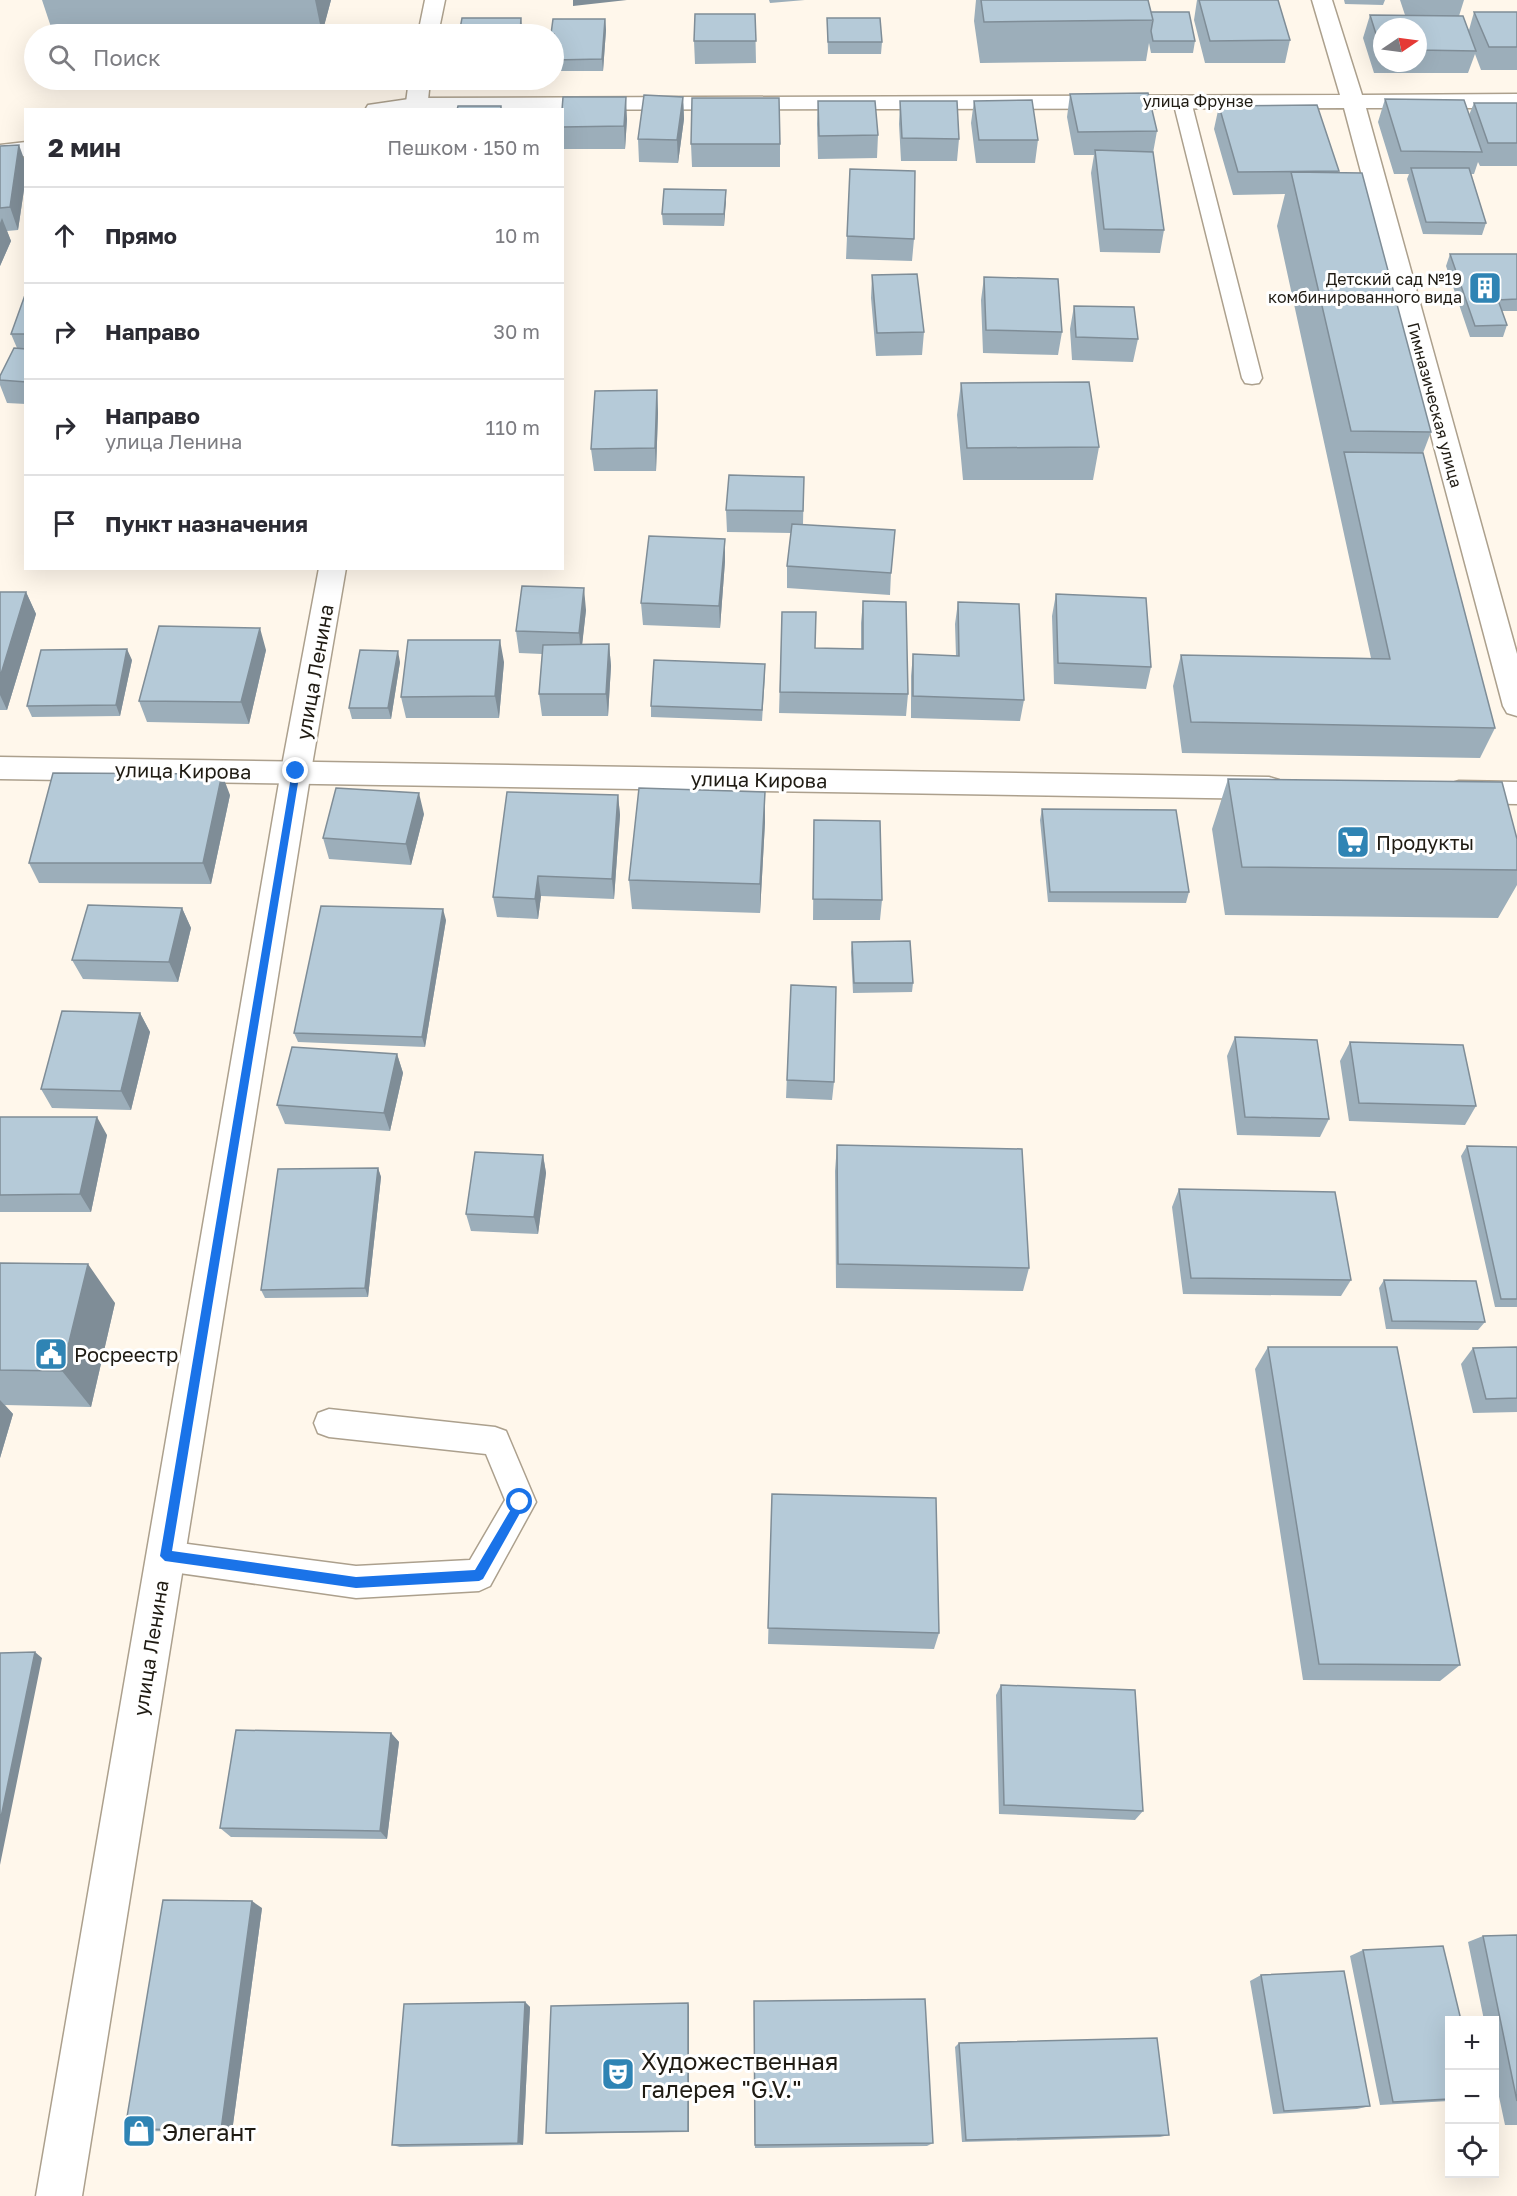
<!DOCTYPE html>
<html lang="ru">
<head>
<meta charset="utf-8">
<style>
  body { margin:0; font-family:"Golos Text",sans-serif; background:#f7f7f7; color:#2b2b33 }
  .controls { position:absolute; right:18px; bottom:18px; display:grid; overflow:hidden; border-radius:0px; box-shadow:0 6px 24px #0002 }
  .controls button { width:54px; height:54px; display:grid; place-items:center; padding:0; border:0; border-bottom:2px solid #e1e1e2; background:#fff; color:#2b2b33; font:30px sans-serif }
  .compass { position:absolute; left:1373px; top:18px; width:54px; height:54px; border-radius:50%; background:#fff; box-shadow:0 6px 24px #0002; rotate:77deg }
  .stop { position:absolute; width:18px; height:18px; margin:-14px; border:4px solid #1a73e8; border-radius:50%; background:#fff }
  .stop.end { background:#1a73e8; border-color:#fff; box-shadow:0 2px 6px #0008 }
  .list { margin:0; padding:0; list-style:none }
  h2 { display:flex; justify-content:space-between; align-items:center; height:78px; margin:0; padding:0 24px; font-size:26px }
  h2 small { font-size:20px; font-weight:400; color:#7c7c81 }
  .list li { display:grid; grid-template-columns:39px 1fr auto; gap:18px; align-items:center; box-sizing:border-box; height:96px; padding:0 24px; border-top:2px solid #e1e1e2 }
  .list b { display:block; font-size:22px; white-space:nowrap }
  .list p { margin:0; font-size:20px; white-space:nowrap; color:#7c7c81 }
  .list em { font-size:20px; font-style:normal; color:#7c7c81 }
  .icon { flex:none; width:33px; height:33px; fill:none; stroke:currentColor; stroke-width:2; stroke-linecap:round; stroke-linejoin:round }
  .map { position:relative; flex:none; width:1517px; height:2196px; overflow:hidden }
  .search { position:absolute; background:#fff; box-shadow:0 6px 24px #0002; left:24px; top:24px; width:540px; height:66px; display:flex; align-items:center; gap:15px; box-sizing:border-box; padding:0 21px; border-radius:33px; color:#7c7c81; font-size:22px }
  .panel { position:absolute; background:#fff; box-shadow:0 6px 24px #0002; left:24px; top:108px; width:540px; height:462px; border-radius:0px }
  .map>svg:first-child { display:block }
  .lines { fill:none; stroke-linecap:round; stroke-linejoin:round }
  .service-casing { stroke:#aca08d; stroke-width:3 }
  .minor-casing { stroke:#aca08d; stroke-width:3 }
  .tertiary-casing { stroke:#aca08d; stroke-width:3 }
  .secondary-casing { stroke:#aca08d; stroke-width:3 }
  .service { fill:#fff; fill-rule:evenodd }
  .minor { fill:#fff; fill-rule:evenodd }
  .tertiary { fill:#fff; fill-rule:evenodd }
  .secondary { fill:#fff; fill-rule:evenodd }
  .wall { fill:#9caeba; fill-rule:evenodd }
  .shaded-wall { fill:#7f8d97 }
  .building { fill:#b5cad8; stroke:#7f8d97; stroke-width:1.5 }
  .route { fill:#1a73e8 }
  .labels { text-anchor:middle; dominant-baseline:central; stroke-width:6; stroke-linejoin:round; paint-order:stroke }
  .far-street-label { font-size:16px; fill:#1f1b13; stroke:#fff }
  .far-poi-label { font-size:16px; fill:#1f1b13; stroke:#fff; text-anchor:end }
  .street-label { font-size:20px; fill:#1f1b13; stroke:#fff }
  .poi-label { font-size:20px; fill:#1f1b13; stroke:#fff; text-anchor:start }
  .near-poi-label { font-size:24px; fill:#1f1b13; stroke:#fff; text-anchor:start }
</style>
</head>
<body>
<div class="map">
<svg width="1517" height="2196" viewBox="0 0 1517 2196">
  <rect width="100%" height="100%" fill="#fff7eb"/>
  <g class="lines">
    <defs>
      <path id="service" d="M1182,96L1188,97L1191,101L1262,378L1259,383L1252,384L1245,383L1242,378L1173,101L1176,97Z
        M329,1409L495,1427L506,1431L536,1502L490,1586L479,1591L356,1598L165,1571L154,1567L149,1556L154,1545L165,1541L356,1566L470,1560L505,1500L486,1454L329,1437L318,1433L314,1423L318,1413Z"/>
      <path id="minor" d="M416,98L424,100L427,105L424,110H365L368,105Z
        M26,142V156L0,159V145Z"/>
      <path id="tertiary" d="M1312,0H1332L1362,95L1517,94V108H1366L1517,654V716L1507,713L1503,706L1344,108L408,110L405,105L408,100L416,98L1340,95Z
        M0,757L1269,777L1279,780L1284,788L1279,796L1269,799L0,779Z
        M1459,781L1517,782V804L1459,803L1449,800L1444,792L1449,784Z"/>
      <path id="secondary" d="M425,0H445L438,34H418Z
        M409,80H430L427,110H405Z
        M319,568H346L311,771L82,2196H36L281,771Z"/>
    </defs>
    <use href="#service" class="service-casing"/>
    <use href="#minor" class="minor-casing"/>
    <use href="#tertiary" class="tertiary-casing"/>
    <use href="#secondary" class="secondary-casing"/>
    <use href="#service" class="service"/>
    <use href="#minor" class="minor"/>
    <use href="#tertiary" class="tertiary"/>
    <use href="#secondary" class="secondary"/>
  </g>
  <path class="wall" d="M42,0H331L323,29H374L375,34H212L53,33Z
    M769,0H805L770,3Z
    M976,0H1148L1151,12L1195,41L1193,53H1151L1149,43L1146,61L980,63L974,21Z
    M1197,0H1278L1290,40L1285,63H1205L1194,20Z
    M1344,0H1385L1383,5L1345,4Z
    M1400,0H1464L1459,16L1469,30L1474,12H1517V70H1481L1475,54L1468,73H1374L1363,38L1370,15H1405ZM1382,27H1418V63H1382Z
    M755,14L756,63L695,64L694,41Z
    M827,18L882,42L881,54H828Z
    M605,19L606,30L603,71H554V34Z
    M57,80H209L208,85L59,84Z
    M219,80H373L372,86L220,85Z
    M1070,94L1157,131L1153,153L1164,230L1160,253L1100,252L1091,173L1094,155H1074L1067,117Z
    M683,97L684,119L678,163L639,162L638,139Z
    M1385,99L1469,115L1474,103H1517V166H1480L1478,162L1474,174H1471L1486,223L1482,235L1423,234L1407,179L1409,174H1394L1378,122Z
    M818,101L878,135L877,158L818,159L817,124Z
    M900,101L959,139L957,161H901L899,124Z
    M974,101L1038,140L1035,163H976L971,123Z
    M1219,106L1339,171L1338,172L1431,432L1423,453L1495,728L1480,758L1182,753L1173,686L1181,655L1371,658L1277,226L1285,194L1233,195L1214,129Z
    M562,110L627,119L625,149H562Z
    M691,144H780V167H692Z
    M0,146L26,164V176L18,230L7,231L11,241L0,266Z
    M850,169L914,239L912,261L846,259Z
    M726,190L724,226L663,225L662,214Z
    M1450,254H1517V311H1502L1507,325L1503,337H1470L1446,266Z
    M872,275L924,332L922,355L876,356L871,298Z
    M984,277L1062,332L1058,355L983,353L981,300Z
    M26,295V404L7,403L0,385V376L17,348L11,334Z
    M1074,306L1138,339L1133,362L1072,360L1070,329Z
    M961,383L1099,447L1093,480H963L957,415Z
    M657,390L658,413L656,471H594L591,449Z
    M804,477L803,524L891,573L890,595L787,588V566L791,533L727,532L726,510Z
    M725,539V561L720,628L643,625L641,603Z
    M0,592H26L36,614L7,710H0Z
    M1056,594L1151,667L1146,689L1054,684L1052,616Z
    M863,601L908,694L906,716L779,713L782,612L815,648L861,649V623Z
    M958,602L1024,700L1020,721L911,718V676L913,654L956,656L955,624Z
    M586,610L582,644H609L611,666L608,716H542L539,694L542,654L519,653L516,631Z
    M266,650L249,724L147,722L139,701Z
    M132,660L120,716L32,717L27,706Z
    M400,662L391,719H352L349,708Z
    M504,662L499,718H406L401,697Z
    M765,675L762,721L651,717V706Z
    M1228,779L1517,839V885L1498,918L1225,915L1212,829Z
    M765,792V822L760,913L632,909L629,880Z
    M230,795L211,884L39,883L29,863Z
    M618,795L620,815L614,899L541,896L538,919L497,917L493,897Z
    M1042,809L1189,892L1186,903L1048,902L1040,820Z
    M424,814L411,865L329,859L323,838Z
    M814,820L882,900L880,920H813Z
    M182,908L191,928L178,982L83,979L72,960Z
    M446,920L425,1047L298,1042L294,1033Z
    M852,942L913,983L912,992L853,993L851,952Z
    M791,985L834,1082L832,1100L786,1098Z
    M140,1013L150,1032L131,1110L52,1108L41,1089Z
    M1235,1037L1329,1119L1320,1137L1237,1135L1227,1056Z
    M1350,1042L1476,1106L1465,1125L1349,1121L1340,1061Z
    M397,1054L403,1073L390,1131L285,1124L277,1105Z
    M0,1117L107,1135L91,1212H0Z
    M837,1145L1029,1268L1023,1291L836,1288L835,1171Z
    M1467,1146L1517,1147V1307H1495L1461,1156Z
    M543,1155L546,1173L538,1234L471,1231L466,1214Z
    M378,1168L381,1177L368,1297L265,1298L261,1290Z
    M1179,1189L1351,1280L1341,1296L1183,1294L1172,1207Z
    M0,1263L115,1303L91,1407L5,1405L13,1414L0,1458Z
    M1384,1280L1485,1322L1478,1330L1386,1329L1379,1288Z
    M1268,1347L1460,1665L1440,1681L1303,1680L1255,1369Z
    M1517,1347V1412L1473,1413L1461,1364L1473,1348Z
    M772,1494L939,1633L934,1649L768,1644Z
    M1001,1685L1143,1811L1135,1820L999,1814L996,1695Z
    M391,1733L399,1742L387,1839L231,1837L220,1828Z
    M262,1908L232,2132L139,2131L125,2129Z
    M1517,1935V2125H1505L1494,2073V2020H1484L1468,1942L1483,1936Z
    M1363,1950L1449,2020V2101L1380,2105L1350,1956Z
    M1261,1975L1370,2106L1357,2109L1273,2114L1250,1981Z
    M754,2001L933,2143L927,2146L755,2148Z
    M525,2002L530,2007L523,2145L400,2147L392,2145Z
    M688,2003L689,2132L548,2134L546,2133Z
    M959,2043L1169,2135L1160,2137L962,2142L955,2047Z"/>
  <path class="shaded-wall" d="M315,0H331L322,34Z
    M573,0H627L573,6Z
    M521,18L523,34H520Z
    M605,19L606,30L603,71L602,59Z
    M626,97L627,119L625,149L624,126Z
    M683,97L684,119L678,163L677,140Z
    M19,145L26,164V176L18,230L10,207Z
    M726,190V201L724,226V214Z
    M2,218L11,241L0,266V223Z
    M657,390L658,413L656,471L655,448Z
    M725,539V561L720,628L719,606Z
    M584,588L586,610L581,655L579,633Z
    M26,592L36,614L7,710L0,695V677Z
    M260,628L266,650L249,724L241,702Z
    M500,640L504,662L499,718L495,696Z
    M609,644L611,666L608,716L606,694Z
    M127,649L132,660L120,716L116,705Z
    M398,651L400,662L391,719L388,708Z
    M222,774L230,795L211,884L203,863Z
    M765,792V822L760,913V884Z
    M419,793L424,814L411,865L406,844Z
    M618,795L620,815L614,899L612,879Z
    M538,876L541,896L538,919L535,899Z
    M182,908L191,928L178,982L169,962Z
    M443,909L446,920L425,1047L422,1037Z
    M140,1013L150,1032L131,1110L121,1091Z
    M397,1054L403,1073L390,1131L384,1113Z
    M97,1117L107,1135L91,1212L80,1194Z
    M543,1155L546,1173L538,1234L534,1217Z
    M378,1168L381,1177L368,1297L365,1288Z
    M88,1264L115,1303L91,1407L62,1371Z
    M0,1400L13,1414L0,1458Z
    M35,1652L42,1658L0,1865V1822Z
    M391,1733L399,1742L387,1839L380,1831Z
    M252,1901L262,1908L232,2132L221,2130Z
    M525,2002L530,2007L523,2145L518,2143Z
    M688,2003L689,2006V2132L688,2131Z"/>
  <path class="building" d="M981,0H1148L1153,20L984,22Z
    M1199,0H1278L1290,40L1210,41Z
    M1151,12H1189L1195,41H1153L1151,31L1153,20Z
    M1474,12H1517V47H1489Z
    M695,14H755L756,41H694Z
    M1370,15L1463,16L1476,51L1418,50V27H1382V50H1381Z
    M462,18H521L520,34H459Z
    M827,18H880L882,42H828Z
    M553,19H605L602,59L554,60V34H551Z
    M225,29H374L373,34H223Z
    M63,31H211L210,34H62Z
    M1148,93L1157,131L1078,132L1070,94Z
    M644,95L683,97L677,140L638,139Z
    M563,97H626L624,126L562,127V110Z
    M692,98H779L780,144H691Z
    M1385,99L1464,100L1482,152L1401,151Z
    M1032,100L1038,140H979L974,101Z
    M818,101H875L878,135L819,136Z
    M900,101H957L959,139L902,138Z
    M1474,103H1517V143H1488Z
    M1317,105L1339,171L1238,172L1219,106Z
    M458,106H501V110H457Z
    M19,145L10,207L0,208V146Z
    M1095,150L1153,152L1164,230L1104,229Z
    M1411,168H1469L1486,223L1426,222Z
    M850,169L915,171L914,239L847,236Z
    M1291,172L1362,173L1431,432L1351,431Z
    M664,189L726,190L724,214H662Z
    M1450,254H1517V299L1498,300L1507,325L1475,326Z
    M917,274L924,332L877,333L872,275Z
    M984,277L1058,279L1062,332L986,330Z
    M25,295L26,334H11Z
    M1074,306L1134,307L1138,339L1076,337Z
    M14,348L26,349V382L0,380V376Z
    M1089,382L1099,447L967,448L961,383Z
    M657,390L655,448L591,449L595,391Z
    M1344,452L1423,453L1495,728L1191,722L1181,655L1390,659Z
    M729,475L804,477L803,511L726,510Z
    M792,524L895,530L891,573L787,566Z
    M649,536L725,539L719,606L641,603Z
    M522,586L584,588L579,633L516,631Z
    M0,592H26L0,677Z
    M1056,594L1146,598L1151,667L1058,663Z
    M863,601L906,602L908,694L780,692L782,612H816L815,648L863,649Z
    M958,602L1019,604L1024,700L913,696V654L959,656Z
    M159,626L260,628L241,702L139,701Z
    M408,640H500L495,696L401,697Z
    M609,644L606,694H539L543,645Z
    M127,649L116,705L27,706L41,650Z
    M360,650L398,651L388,708H349Z
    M654,660L765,664L762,710L651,706Z
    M53,773L222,774L203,863H29Z
    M1228,779L1502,782L1517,839V870L1242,867Z
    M336,788L419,793L406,844L323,838Z
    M639,788L765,792L760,884L629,880Z
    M507,792L618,795L612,879L538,876L535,899L493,897Z
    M1042,809L1176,810L1189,892H1050Z
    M814,820L880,821L882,900L813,899Z
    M88,905L182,908L169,962L72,960Z
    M321,906L443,909L422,1037L294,1033Z
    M910,941L913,983H854L852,942Z
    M791,985L836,987L834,1082L787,1080Z
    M62,1011L140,1013L121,1091L41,1089Z
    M1235,1037L1317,1040L1329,1119L1245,1117Z
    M1350,1042L1463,1045L1476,1106L1359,1103Z
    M292,1047L397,1054L384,1113L277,1105Z
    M0,1117H97L80,1194L0,1195Z
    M837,1145L1022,1149L1029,1268L838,1264Z
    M1467,1146L1517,1147V1299H1501Z
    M475,1152L543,1155L534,1217L466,1214Z
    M378,1168L365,1288L261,1290L278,1169Z
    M1179,1189L1335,1192L1351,1280L1191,1278Z
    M0,1263L88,1264L62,1371L0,1370Z
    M1384,1280L1476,1281L1485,1322L1392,1321Z
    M1268,1347H1397L1460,1665L1319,1664Z
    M1517,1347V1398L1486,1399L1473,1348Z
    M772,1494L936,1498L939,1633L768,1628Z
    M35,1652L0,1822V1653Z
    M1001,1685L1135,1690L1143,1811L1004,1805Z
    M236,1730L391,1733L380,1831L220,1828Z
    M163,1900L252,1901L221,2130L125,2129Z
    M1517,1935V2101L1483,1936Z
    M1443,1946L1461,2020H1449V2099L1393,2102L1363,1950Z
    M1344,1971L1370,2106L1284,2111L1261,1975Z
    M925,1999L933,2143L755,2145L754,2001Z
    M525,2002L518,2143L392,2145L404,2004Z
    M688,2003V2131L546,2133L551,2006Z
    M1157,2038L1169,2135L966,2140L959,2043Z"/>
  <path class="route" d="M296,768L300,771L172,1551L356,1577L475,1570L517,1499H524V1506L483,1579L479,1581L356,1588L165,1561L160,1556L292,771Z"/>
  <defs>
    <symbol id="building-square" viewBox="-11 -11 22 22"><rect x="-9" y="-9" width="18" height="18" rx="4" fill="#2f84b4" stroke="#fff"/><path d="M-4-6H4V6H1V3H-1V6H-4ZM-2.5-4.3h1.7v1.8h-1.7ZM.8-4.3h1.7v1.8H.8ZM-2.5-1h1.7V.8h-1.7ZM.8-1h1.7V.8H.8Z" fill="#fff"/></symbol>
    <symbol id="supermarket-square" viewBox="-11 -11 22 22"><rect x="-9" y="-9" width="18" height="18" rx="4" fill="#2f84b4" stroke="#fff"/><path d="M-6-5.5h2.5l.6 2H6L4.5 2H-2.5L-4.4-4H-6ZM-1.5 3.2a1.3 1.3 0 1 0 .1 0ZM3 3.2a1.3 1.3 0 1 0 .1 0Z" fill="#fff"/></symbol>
    <symbol id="civic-square" viewBox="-11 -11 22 22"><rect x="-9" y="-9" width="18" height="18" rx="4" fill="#2f84b4" stroke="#fff"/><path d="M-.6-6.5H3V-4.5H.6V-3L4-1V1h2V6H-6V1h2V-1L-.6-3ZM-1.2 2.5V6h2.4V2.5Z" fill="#fff"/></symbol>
    <symbol id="theatre-square" viewBox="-11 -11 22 22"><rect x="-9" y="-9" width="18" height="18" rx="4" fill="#2f84b4" stroke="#fff"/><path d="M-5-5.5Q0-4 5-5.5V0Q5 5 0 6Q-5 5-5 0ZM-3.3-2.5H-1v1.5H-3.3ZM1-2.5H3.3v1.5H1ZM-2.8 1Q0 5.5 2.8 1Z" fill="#fff"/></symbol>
    <symbol id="shop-square" viewBox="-11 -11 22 22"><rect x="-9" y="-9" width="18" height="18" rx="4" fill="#2f84b4" stroke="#fff"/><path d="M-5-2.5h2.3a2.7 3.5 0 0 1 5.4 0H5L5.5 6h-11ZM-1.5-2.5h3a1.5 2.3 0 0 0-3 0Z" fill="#fff"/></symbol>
  </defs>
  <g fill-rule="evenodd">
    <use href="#building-square" x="1466" y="269" width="38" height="38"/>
    <use href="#supermarket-square" x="1334" y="823" width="38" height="38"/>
    <use href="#civic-square" x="32" y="1335" width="38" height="38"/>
    <use href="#theatre-square" x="599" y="2055" width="38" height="38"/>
    <use href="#shop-square" x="120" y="2112" width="38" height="38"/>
  </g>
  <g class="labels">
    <g class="far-street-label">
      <text x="1198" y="101">улица Фрунзе</text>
      <text transform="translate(1435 405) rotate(75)">Гимназическая улица</text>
    </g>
    <g class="far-poi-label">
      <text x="1462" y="279">Детский сад №19<tspan x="1462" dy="18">комбинированного вида</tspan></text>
    </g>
    <g class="street-label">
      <text transform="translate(314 672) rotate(-80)">улица Ленина</text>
      <text transform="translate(183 770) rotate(1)">улица Кирова</text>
      <text transform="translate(759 779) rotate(1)">улица Кирова</text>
      <text transform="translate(150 1648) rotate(-81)">улица Ленина</text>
    </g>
    <g class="poi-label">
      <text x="1376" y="842">Продукты</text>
      <text x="74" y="1354">Росреестр</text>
    </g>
    <g class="near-poi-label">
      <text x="641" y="2060">Художественная<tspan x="641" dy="28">галерея "G.V."</tspan></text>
      <text x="162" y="2131">Элегант</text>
    </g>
  </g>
</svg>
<div class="controls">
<button>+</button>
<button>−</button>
<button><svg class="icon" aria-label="locate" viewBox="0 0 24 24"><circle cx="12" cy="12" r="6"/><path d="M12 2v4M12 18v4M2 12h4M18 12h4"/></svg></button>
</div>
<svg class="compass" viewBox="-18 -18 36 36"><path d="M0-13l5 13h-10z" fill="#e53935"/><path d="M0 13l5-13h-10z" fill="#7c7c81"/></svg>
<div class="stop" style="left:520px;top:1502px"></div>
<div class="stop end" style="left:296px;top:771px"></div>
<div class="search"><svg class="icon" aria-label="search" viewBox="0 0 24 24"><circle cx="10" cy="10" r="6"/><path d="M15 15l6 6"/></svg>Поиск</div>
<section class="panel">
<h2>2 мин<small>Пешком · 150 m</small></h2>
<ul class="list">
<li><svg class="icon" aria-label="ahead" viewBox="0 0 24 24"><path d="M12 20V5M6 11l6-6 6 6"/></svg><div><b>Прямо</b></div><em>10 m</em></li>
<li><svg class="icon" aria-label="right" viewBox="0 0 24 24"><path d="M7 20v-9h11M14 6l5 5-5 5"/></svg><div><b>Направо</b></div><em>30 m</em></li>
<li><svg class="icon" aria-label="right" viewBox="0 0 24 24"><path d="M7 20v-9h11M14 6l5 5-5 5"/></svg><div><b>Направо</b><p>улица Ленина</p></div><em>110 m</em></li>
<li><svg class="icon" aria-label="arrive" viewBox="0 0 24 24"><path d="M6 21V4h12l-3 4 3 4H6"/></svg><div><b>Пункт назначения</b></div></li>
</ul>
</section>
</div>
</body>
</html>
